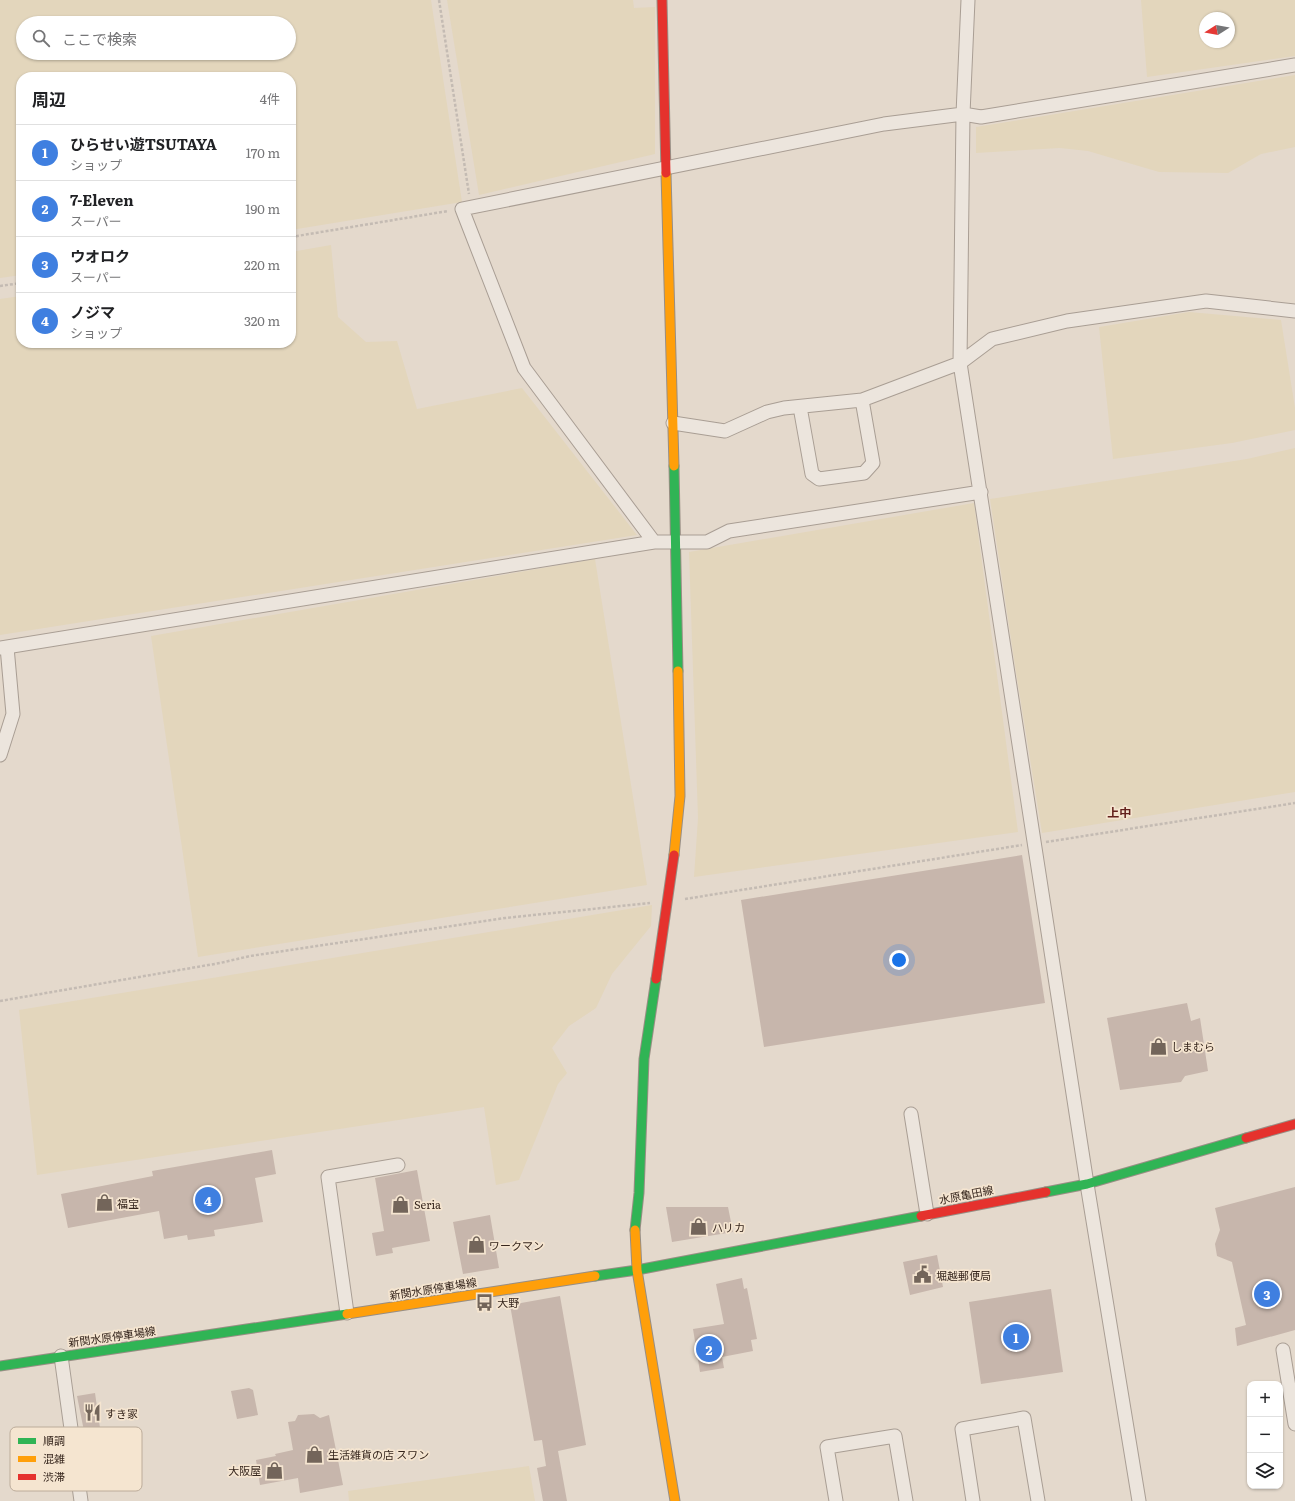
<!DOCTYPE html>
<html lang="ja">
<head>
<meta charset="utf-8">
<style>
  body { margin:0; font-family:Literata,"Noto Sans JP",serif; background:#f6f6f6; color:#202124 }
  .controls { position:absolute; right:12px; bottom:12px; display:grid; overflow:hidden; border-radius:8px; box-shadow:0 1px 3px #0004 }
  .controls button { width:36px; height:36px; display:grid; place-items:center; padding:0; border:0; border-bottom:1px solid #e0e0e0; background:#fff; color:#202124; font:20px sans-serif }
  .compass { position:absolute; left:1199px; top:12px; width:36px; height:36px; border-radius:50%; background:#fff; box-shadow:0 1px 3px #0004; rotate:259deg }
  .you { position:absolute; left:899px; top:960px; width:14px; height:14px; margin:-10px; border:3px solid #fff; border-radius:50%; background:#1a73e8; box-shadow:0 0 0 6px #1a73e833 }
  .badge { display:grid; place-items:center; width:26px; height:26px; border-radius:50%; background:#73655a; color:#fff; font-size:13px; font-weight:700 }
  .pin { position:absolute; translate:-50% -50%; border:2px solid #fff; box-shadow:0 1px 4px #0006 }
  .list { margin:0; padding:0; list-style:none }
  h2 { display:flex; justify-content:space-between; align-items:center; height:52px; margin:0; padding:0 16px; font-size:17px }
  h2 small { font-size:13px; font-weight:400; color:#757577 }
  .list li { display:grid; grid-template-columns:26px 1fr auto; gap:12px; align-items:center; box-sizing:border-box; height:56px; padding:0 16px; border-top:1px solid #e0e0e0 }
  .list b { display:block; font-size:15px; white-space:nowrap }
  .list p { margin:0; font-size:13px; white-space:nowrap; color:#757577 }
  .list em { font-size:13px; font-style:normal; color:#757577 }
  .icon { flex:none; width:22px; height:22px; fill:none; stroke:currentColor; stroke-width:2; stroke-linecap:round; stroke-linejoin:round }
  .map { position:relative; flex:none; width:1295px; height:1501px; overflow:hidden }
  .search { position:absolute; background:#fff; box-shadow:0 1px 3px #0004; left:16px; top:16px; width:280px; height:44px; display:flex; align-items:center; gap:10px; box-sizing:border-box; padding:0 14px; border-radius:22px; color:#757577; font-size:15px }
  .panel { position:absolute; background:#fff; box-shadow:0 1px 3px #0004; left:16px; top:72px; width:280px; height:276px; border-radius:16px }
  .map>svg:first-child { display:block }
  .farmland { fill:#e3d6bc; fill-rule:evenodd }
  .building { fill:#c7b6ac }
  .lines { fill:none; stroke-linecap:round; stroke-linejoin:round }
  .street-casing { stroke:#a99e94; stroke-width:15 }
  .fast-casing { stroke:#988e84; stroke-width:11 }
  .slow-casing { stroke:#988e84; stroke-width:11 }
  .jam-casing { stroke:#988e84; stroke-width:11 }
  .path { stroke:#c4bbb3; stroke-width:2.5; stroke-dasharray:3 2; stroke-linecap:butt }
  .street { stroke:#ece5dd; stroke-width:13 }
  .fast { stroke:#30b455; stroke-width:9 }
  .slow { stroke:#ff9f0a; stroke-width:9 }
  .jam { stroke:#e5322d; stroke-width:9 }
  .labels { text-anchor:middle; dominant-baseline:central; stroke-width:3.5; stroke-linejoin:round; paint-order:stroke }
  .poi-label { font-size:11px; fill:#36261d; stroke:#f5e5d0; text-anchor:start }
  .street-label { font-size:11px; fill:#36261d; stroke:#f5e5d0 }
  .neighbourhood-label { font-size:12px; font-weight:bold; fill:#63211c; stroke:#f5e5d0 }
  .key { fill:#f5e5d0; stroke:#bcac9a; stroke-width:1 }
  .key-label { font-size:11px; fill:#36261d }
</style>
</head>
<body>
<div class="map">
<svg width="1295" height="1501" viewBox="0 0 1295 1501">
  <rect width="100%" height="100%" fill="#e4d9cc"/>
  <path class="farmland" d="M0,0H431L462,202L291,230V77H21V275L0,278ZM23,23H289V53H23Z
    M447,0H633L634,8L655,7V154L479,195Z
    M1141,0H1295V56L1147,77ZM1205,18H1229V42H1205Z
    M1295,75V147L1261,154L1228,173L1159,172L1088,151L1060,148L976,153V127Z
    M331,245L338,317L366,342L397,341L417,409L522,388L637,535L0,635V299L21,296V343H291V252Z
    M1189,312L1281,320L1295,408V430L1232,443L1113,459L1099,327Z
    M1295,448V792L1042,833L1015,666L990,499L1247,459Z
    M974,503L1018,832L694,877L698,818L689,552Z
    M595,559L647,885L198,957L151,636Z
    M652,905L651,926L612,974L596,1008L569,1026L552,1048L567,1073L558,1084L519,1180L496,1185L484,1107L37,1175L19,1010Z
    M529,1466L535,1501H349L348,1491Z"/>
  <path class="building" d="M1022,855L1045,1003L764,1047L741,900Z
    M1187,1003L1191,1021L1200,1018L1208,1071L1185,1076L1181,1082L1120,1090L1107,1018Z
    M272,1150L276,1174L255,1178L263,1222L214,1230L215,1236L188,1240L187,1235L164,1239L159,1211L68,1228L61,1194L153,1176L152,1171Z
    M417,1170L430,1241L392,1248L393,1253L376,1256L372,1233L384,1231L375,1178Z
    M1295,1187V1330L1237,1346L1235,1328L1246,1325L1232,1262L1217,1256L1215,1244L1220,1230L1215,1208Z
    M666,1207H728L733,1232L672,1242Z
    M490,1215L499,1268L463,1274L453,1222Z
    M937,1255L943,1287L910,1295L903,1262Z
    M742,1278L744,1289L747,1288L757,1339L751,1340L753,1351L722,1357L724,1368L700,1372L693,1329L724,1324L716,1284Z
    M1051,1289L1063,1372L981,1384L969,1302Z
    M560,1296L586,1445L558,1451L567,1501H543L537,1468L546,1466L542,1440L534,1441L510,1305Z
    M249,1388L253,1390L258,1415L237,1419L231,1391Z
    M95,1393L100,1428L84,1431L77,1396Z
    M314,1414L320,1418L329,1415L343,1485L300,1493L298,1478L260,1485L256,1460L276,1456L275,1454L293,1450L288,1422L295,1421L298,1415Z"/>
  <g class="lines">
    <defs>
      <path id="street" d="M968,0L963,114L960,363L1087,1184L1139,1501
        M800,407L812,474L819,479L864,473L873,463L862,400
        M673,423L725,431L767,412L784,408L862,400L960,363L992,339L1067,321L1206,301L1295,311
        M654,542L524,368L462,209L884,124L963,114L981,117L1295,65
        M0,648L654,542H707L729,531L981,492
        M0,755L13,714L7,647
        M911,1114L927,1214
        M347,1313L328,1177L398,1165
        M1283,1350L1295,1424
        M61,1356L81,1501
        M836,1501L827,1447L895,1436L906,1501
        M973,1501L962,1429L1024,1418L1038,1501"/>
      <path id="fast" d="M674,466L678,671
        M1046,1192L1087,1184L1246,1138
        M635,1230L639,1193L644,1059L656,979
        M595,1276L637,1270L921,1216
        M0,1366L347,1314"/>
      <path id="slow" d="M666,173L674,466
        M674,855L680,796L678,671
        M635,1230L637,1270L675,1501
        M347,1314L595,1276"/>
      <path id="jam" d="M662,0L666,173
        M656,979L674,855
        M1246,1138L1295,1124
        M921,1216L1046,1192"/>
    </defs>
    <use href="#street" class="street-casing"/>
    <use href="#fast" class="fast-casing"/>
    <use href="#slow" class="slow-casing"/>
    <use href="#jam" class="jam-casing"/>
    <path class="path" d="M439,0L469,194
      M291,237L448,211
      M0,286L21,283
      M1046,842L1295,803
      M685,899L1022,845
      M0,1001L220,963L250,956L505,918L650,903"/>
    <use href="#street" class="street"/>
    <use href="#fast" class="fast"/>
    <use href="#slow" class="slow"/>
    <use href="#jam" class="jam"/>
  </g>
  <defs>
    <symbol id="shop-bare" viewBox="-9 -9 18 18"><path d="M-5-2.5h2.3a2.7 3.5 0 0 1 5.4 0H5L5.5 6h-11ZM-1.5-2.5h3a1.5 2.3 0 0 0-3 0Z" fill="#73655a" stroke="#f5e5d0" stroke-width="2.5" paint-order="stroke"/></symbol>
    <symbol id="civic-bare" viewBox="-9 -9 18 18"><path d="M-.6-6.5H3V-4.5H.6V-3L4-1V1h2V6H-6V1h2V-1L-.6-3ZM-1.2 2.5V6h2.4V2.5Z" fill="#73655a" stroke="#f5e5d0" stroke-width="2.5" paint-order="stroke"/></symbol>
    <symbol id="bus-bare" viewBox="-9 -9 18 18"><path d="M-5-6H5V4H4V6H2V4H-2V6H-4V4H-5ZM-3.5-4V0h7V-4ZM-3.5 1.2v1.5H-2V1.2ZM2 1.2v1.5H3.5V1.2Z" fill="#73655a" stroke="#f5e5d0" stroke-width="2.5" paint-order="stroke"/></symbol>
    <symbol id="restaurant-bare" viewBox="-9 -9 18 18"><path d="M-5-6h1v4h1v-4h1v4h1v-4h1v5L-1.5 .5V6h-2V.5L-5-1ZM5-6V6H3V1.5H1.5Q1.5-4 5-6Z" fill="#73655a" stroke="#f5e5d0" stroke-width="2.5" paint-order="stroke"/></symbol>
  </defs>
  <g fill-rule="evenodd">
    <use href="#shop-bare" x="1146" y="1034" width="25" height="25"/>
    <use href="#shop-bare" x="92" y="1190" width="25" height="25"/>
    <use href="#shop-bare" x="388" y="1192" width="25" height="25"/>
    <use href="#shop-bare" x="686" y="1214" width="25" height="25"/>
    <use href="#shop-bare" x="464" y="1232" width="25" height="25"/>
    <use href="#civic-bare" x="910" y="1262" width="25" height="25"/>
    <use href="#bus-bare" x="472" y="1290" width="25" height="25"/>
    <use href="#restaurant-bare" x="80" y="1400" width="25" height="25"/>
    <use href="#shop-bare" x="302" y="1442" width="25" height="25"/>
    <use href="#shop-bare" x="262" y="1458" width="25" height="25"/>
  </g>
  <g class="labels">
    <g class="poi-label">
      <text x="1171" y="1046">しまむら</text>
      <text x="117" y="1203">福宝</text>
      <text x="414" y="1204">Seria</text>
      <text x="712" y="1227">ハリカ</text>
      <text x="489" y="1245">ワークマン</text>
      <text x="936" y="1275">堀越郵便局</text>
      <text x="497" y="1302">大野</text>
      <text x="105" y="1413">すき家</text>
      <text x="328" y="1454">生活雑貨の店 スワン</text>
      <text x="261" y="1470" text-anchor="end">大阪屋</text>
    </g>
    <g class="street-label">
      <text transform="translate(966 1194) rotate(-11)">水原亀田線</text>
      <text transform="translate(433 1288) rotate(-9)">新関水原停車場線</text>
      <text transform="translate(112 1336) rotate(-8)">新関水原停車場線</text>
    </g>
    <g class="neighbourhood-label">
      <text x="1119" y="812">上中</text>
    </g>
  </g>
  <rect x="10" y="1427" width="132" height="64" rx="6" class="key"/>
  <rect x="18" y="1438" width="18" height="6" fill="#30b455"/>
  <rect x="18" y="1456" width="18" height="6" fill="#ff9f0a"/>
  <rect x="18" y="1474" width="18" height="6" fill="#e5322d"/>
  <g class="key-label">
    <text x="43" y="1445">順調</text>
    <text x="43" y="1463">混雑</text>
    <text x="43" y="1481">渋滞</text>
  </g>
</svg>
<div class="controls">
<button>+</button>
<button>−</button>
<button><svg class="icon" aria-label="layers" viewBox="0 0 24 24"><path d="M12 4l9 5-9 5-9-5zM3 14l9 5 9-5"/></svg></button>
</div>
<svg class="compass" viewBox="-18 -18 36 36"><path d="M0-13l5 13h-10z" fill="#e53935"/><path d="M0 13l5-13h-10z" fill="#757577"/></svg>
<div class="you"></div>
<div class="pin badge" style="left:1016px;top:1337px;background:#3f7fe0">1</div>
<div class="pin badge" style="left:709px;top:1349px;background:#3f7fe0">2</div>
<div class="pin badge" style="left:1267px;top:1294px;background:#3f7fe0">3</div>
<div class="pin badge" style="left:208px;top:1200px;background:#3f7fe0">4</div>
<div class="search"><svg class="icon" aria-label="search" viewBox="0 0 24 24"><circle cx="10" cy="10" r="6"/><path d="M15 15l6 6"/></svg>ここで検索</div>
<section class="panel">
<h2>周辺<small>4件</small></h2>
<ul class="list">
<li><span class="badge" style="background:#3f7fe0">1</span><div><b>ひらせい遊TSUTAYA</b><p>ショップ</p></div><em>170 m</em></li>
<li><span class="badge" style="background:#3f7fe0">2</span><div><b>7-Eleven</b><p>スーパー</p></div><em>190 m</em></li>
<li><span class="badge" style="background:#3f7fe0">3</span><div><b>ウオロク</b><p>スーパー</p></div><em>220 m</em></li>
<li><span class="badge" style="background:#3f7fe0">4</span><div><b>ノジマ</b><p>ショップ</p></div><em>320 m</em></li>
</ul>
</section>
</div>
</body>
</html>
